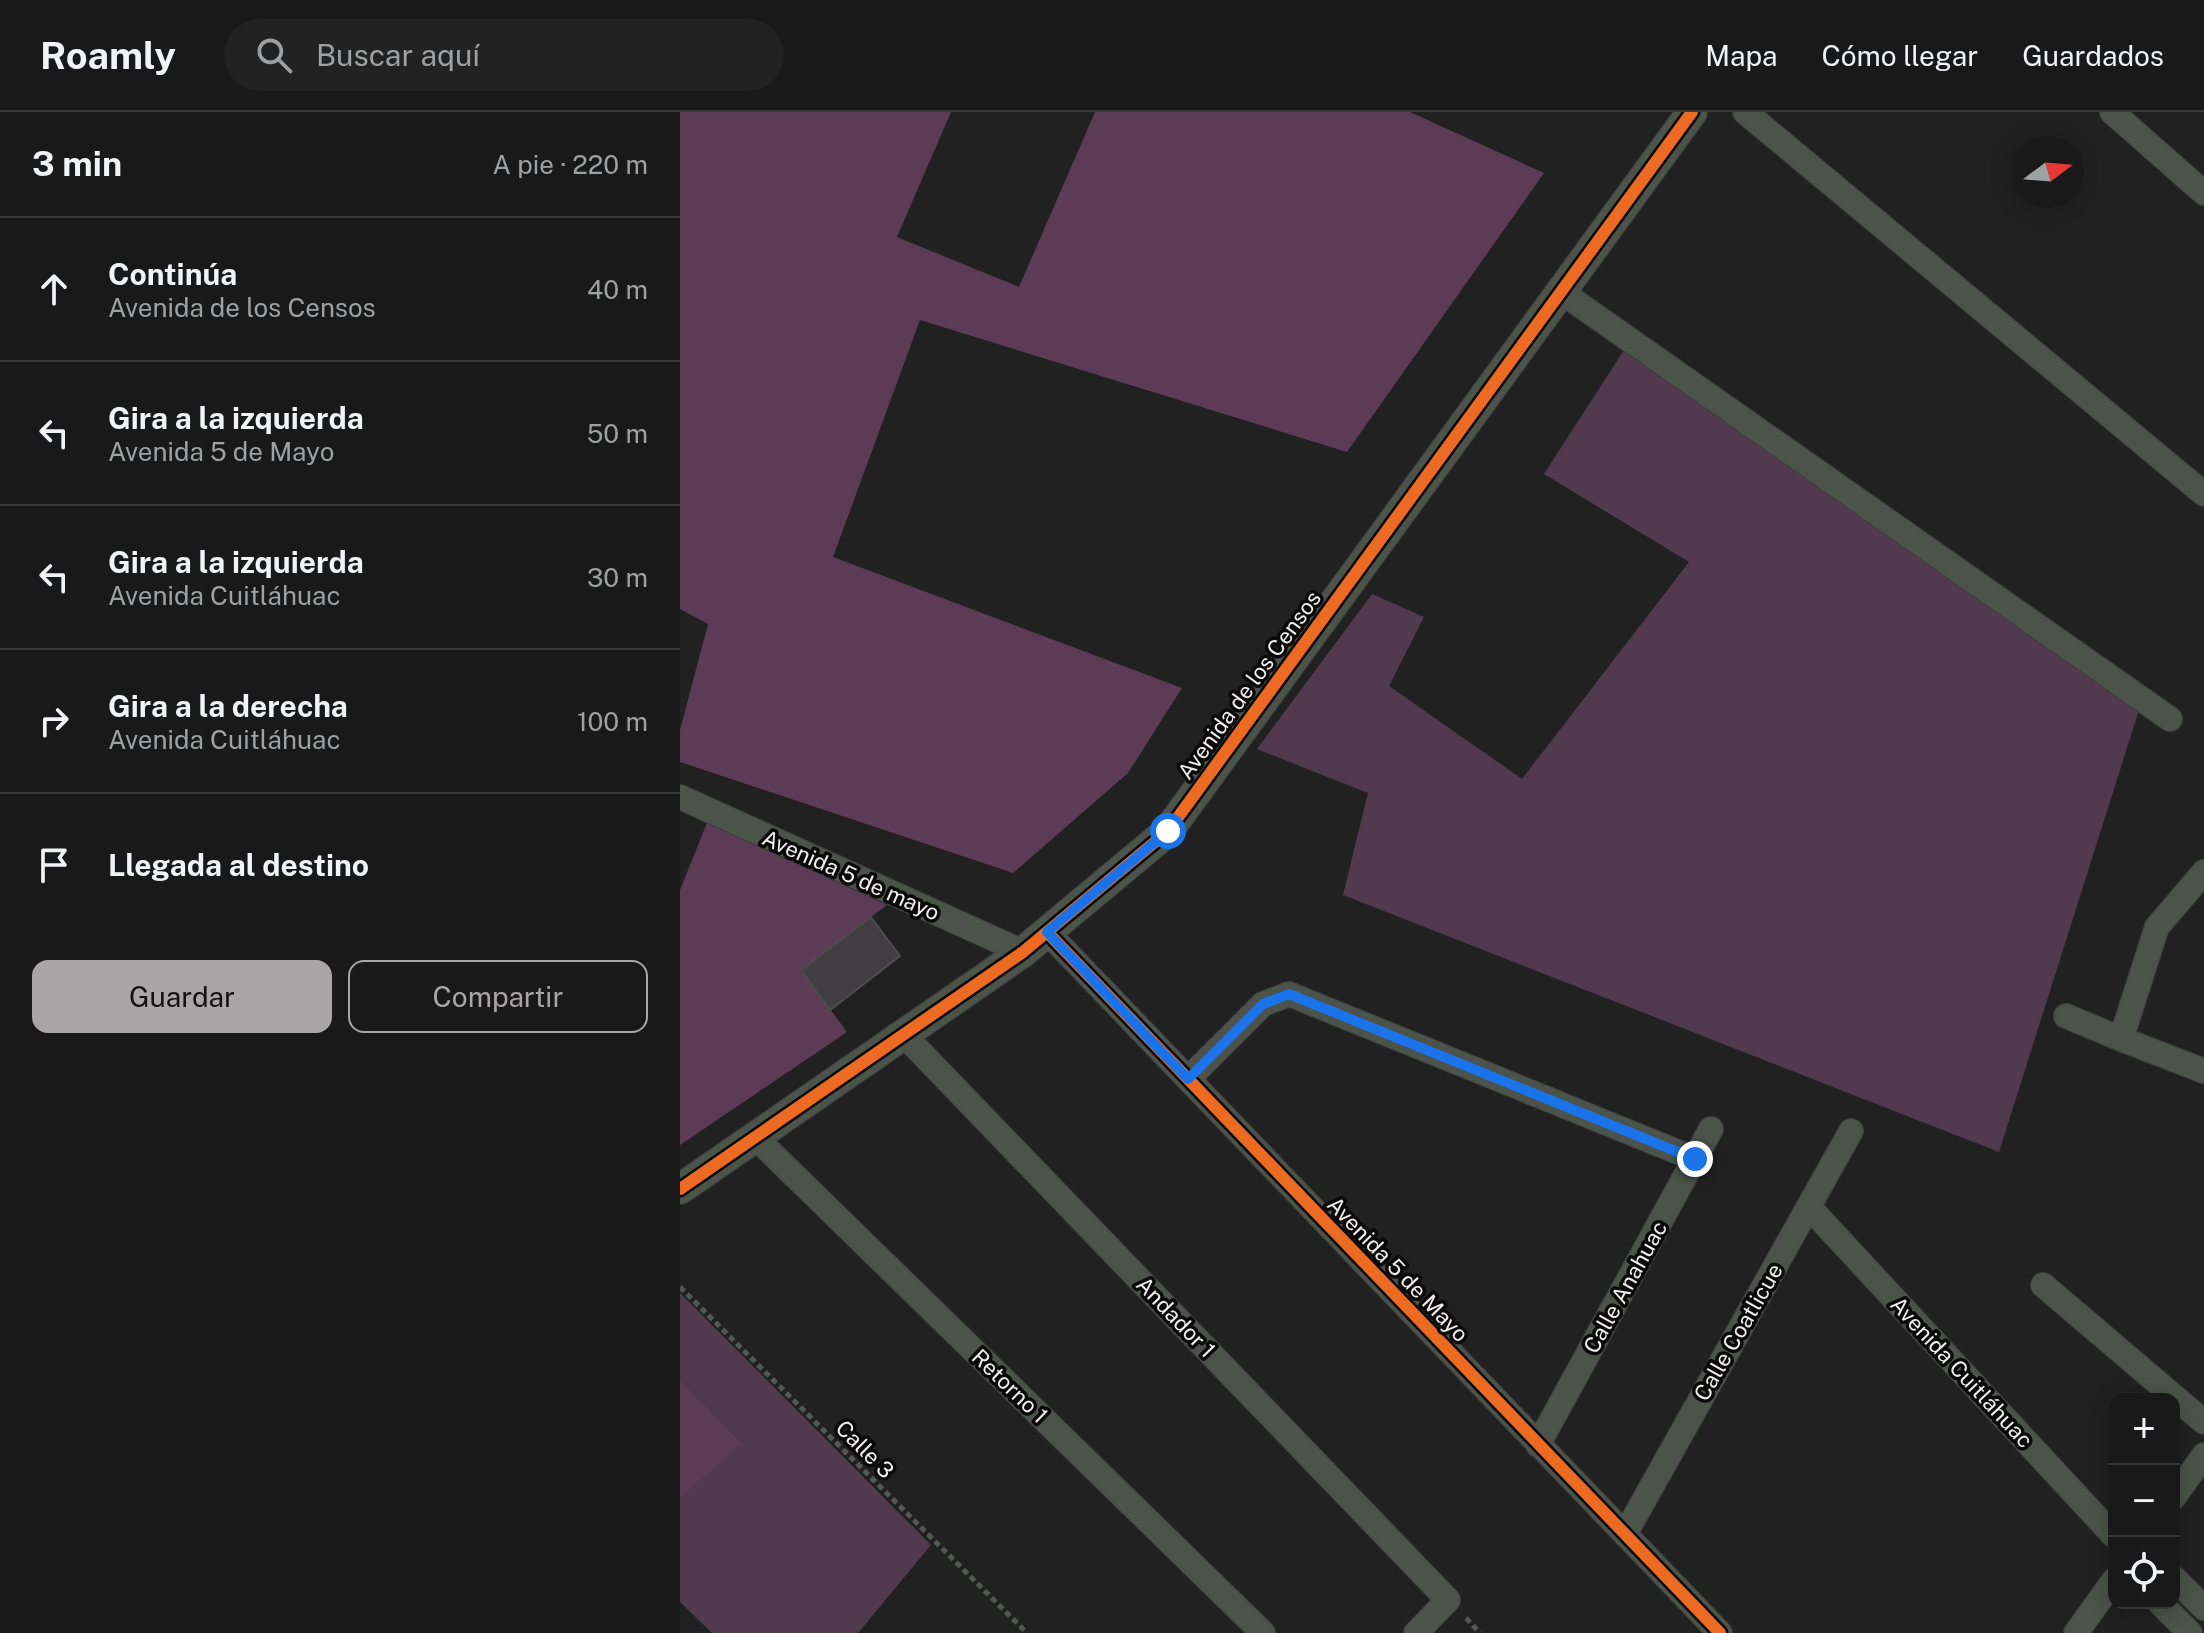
<!DOCTYPE html>
<html lang="es">
<head>
<meta charset="utf-8">
<style>
  body { margin:0; font-family:"Public Sans",sans-serif; background:#222; color:#f1f3f6 }
  .controls { position:absolute; right:24px; bottom:24px; display:grid; overflow:hidden; border-radius:16px; box-shadow:0 4px 20px #0003 }
  .controls button { width:72px; height:72px; display:grid; place-items:center; padding:0; border:0; border-bottom:2px solid #373838; background:#191919; color:#f1f3f6; font:40px sans-serif }
  .compass { position:absolute; left:1332px; top:24px; width:72px; height:72px; border-radius:50%; background:#191919; box-shadow:0 4px 20px #0003; rotate:74deg }
  .stop { position:absolute; width:24px; height:24px; margin:-18px; border:6px solid #1a73e8; border-radius:50%; background:#fff }
  .stop.end { background:#1a73e8; border-color:#fff; box-shadow:0 2px 8px #0008 }
  .list { margin:0; padding:0; list-style:none }
  h2 { display:flex; justify-content:space-between; align-items:center; height:104px; margin:0; padding:0 32px; font-size:34px }
  h2 small { font-size:26px; font-weight:400; color:#9fa0a2 }
  .list li { display:grid; grid-template-columns:52px 1fr auto; gap:24px; align-items:center; box-sizing:border-box; height:144px; padding:0 32px; border-top:2px solid #373838 }
  .list b { display:block; font-size:30px; white-space:nowrap }
  .list p { margin:0; font-size:26px; white-space:nowrap; color:#9fa0a2 }
  .list em { font-size:26px; font-style:normal; color:#9fa0a2 }
  .actions { display:flex; gap:16px; padding:24px 32px }
  .actions a { flex:1; padding:18px 0; border:2px solid #a8a6a7; border-radius:16px; text-align:center; font-size:28px; color:#a8a6a7 }
  .actions .main { background:#a8a6a7; color:#111 }
  .icon { flex:none; width:44px; height:44px; fill:none; stroke:currentColor; stroke-width:2; stroke-linecap:round; stroke-linejoin:round }
  .map { position:relative; flex:none; width:1524px; height:1521px; overflow:hidden }
  header { display:flex; align-items:center; gap:48px; box-sizing:border-box; height:112px; padding:0 40px; background:#191919; border-bottom:2px solid #373838 }
  header strong { font-size:38px }
  nav { display:flex; gap:44px; margin-inline-start:auto; font-size:28px }
  .search { width:560px; height:72px; background:#222; display:flex; align-items:center; gap:20px; box-sizing:border-box; padding:0 28px; border-radius:44px; color:#9fa0a2; font-size:30px }
  main { display:flex }
  aside { flex:1; background:#191919 }
  .map>svg:first-child { display:block }
  .green { fill:#523a4e }
  .forest { fill:#5c3b57 }
  .building { fill:#433e43; stroke:#4c4c4c; stroke-width:2 }
  .lines { fill:none; stroke-linecap:round; stroke-linejoin:round }
  .minor-casing { stroke:#3e3e3e; stroke-width:26 }
  .tertiary-casing { stroke:#3e3e3e; stroke-width:32 }
  .path { stroke:#545853; stroke-width:5; stroke-dasharray:6 4; stroke-linecap:butt }
  .minor { stroke:#4b534a; stroke-width:24 }
  .tertiary { stroke:#4b534a; stroke-width:30 }
  .cycleway-casing { stroke:#0b0a0b; stroke-width:17 }
  .cycleway { stroke:#ed6a23; stroke-width:12 }
  .route { stroke:#1a73e8; stroke-width:10 }
  .labels { text-anchor:middle; dominant-baseline:central; stroke-width:7; stroke-linejoin:round; paint-order:stroke }
  .street-label { font-size:22px; fill:#f0eeef; stroke:#0b0a0b }
</style>
</head>
<body>
<header>
<strong>Roamly</strong>
<div class="search"><svg class="icon" aria-label="search" viewBox="0 0 24 24"><circle cx="10" cy="10" r="6"/><path d="M15 15l6 6"/></svg>Buscar aquí</div>
<nav><a>Mapa</a><a>Cómo llegar</a><a>Guardados</a></nav>
</header>
<main>
<aside>
<h2>3 min<small>A pie · 220 m</small></h2>
<ul class="list">
<li><svg class="icon" aria-label="ahead" viewBox="0 0 24 24"><path d="M12 20V5M6 11l6-6 6 6"/></svg><div><b>Continúa</b><p>Avenida de los Censos</p></div><em>40 m</em></li>
<li><svg class="icon" aria-label="left" viewBox="0 0 24 24"><path d="M17 20v-9H6M10 6l-5 5 5 5"/></svg><div><b>Gira a la izquierda</b><p>Avenida 5 de Mayo</p></div><em>50 m</em></li>
<li><svg class="icon" aria-label="left" viewBox="0 0 24 24"><path d="M17 20v-9H6M10 6l-5 5 5 5"/></svg><div><b>Gira a la izquierda</b><p>Avenida Cuitláhuac</p></div><em>30 m</em></li>
<li><svg class="icon" aria-label="right" viewBox="0 0 24 24"><path d="M7 20v-9h11M14 6l5 5-5 5"/></svg><div><b>Gira a la derecha</b><p>Avenida Cuitláhuac</p></div><em>100 m</em></li>
<li><svg class="icon" aria-label="arrive" viewBox="0 0 24 24"><path d="M6 21V4h12l-3 4 3 4H6"/></svg><div><b>Llegada al destino</b></div></li>
</ul>
<div class="actions"><a class="main">Guardar</a><a>Compartir</a></div>
</aside>
<div class="map">
<svg width="1524" height="1521" viewBox="0 0 1524 1521">
  <rect width="100%" height="100%" fill="#212121"/>
  <path class="green" d="M944,238L1459,598L1319,1040L663,783L688,681L577,637L692,482L744,505L709,574L842,667L1009,450L864,362Z
    M0,1181L251,1433L178,1521H32L0,1490V1386L61,1330L0,1268Z"/>
  <path class="forest" d="M0,0H271L217,125L339,175L415,0H730L864,61L667,340L240,208L153,445L502,576L448,661L333,761L0,650V618L28,512L0,497Z
    M27,711L207,793L121,858L167,920L0,1033V778Z
    M0,1268L62,1331L0,1386Z"/>
  <path class="building" d="M191,805L220,844L150,898L121,858Z"/>
  <g class="lines">
    <defs>
      <path id="minor" d="M1065,0L1524,382
        M1432,0L1524,81
        M880,179L1490,607
        M0,685L343,840
        M1524,760L1477,815L1441,927L1524,959
        M367,820L1040,1521
        M1386,904L1441,927
        M224,923L768,1488L736,1521
        M508,967L583,892L609,882L1015,1047
        M77,1027L583,1521
        M1130,1096L1434,1424
        M1363,1173L1524,1310
        M858,1333L1031,1017
        M1494,1385L1524,1343
        M945,1422L1171,1019
        M1494,1466L1524,1496
        M1480,1491L1510,1521
        M1396,1521L1434,1468"/>
      <path id="tertiary" d="M0,1077L343,840L488,719L1012,0"/>
    </defs>
    <use href="#minor" class="minor-casing"/>
    <use href="#tertiary" class="tertiary-casing"/>
    <path class="path" d="M0,1175L347,1521
      M786,1506L800,1521"/>
    <use href="#minor" class="minor"/>
    <use href="#tertiary" class="tertiary"/>
    <defs>
      <path id="cycleway" d="M367,820L1040,1521
        M0,1077L343,840L488,719L1012,0"/>
    </defs>
    <use href="#cycleway" class="cycleway-casing"/>
    <use href="#cycleway" class="cycleway"/>
  </g>
  <g class="lines">
    <path class="route" d="M488,719L367,820L508,967L583,892L609,882L1015,1047"/>
  </g>
  <g class="labels">
    <g class="street-label">
      <text transform="translate(569 573) rotate(-54)">Avenida de los Censos</text>
      <text transform="translate(171 763) rotate(24)">Avenida 5 de mayo</text>
      <text transform="translate(718 1157) rotate(46)">Avenida 5 de Mayo</text>
      <text transform="translate(945 1175) rotate(-61)">Calle Anahuac</text>
      <text transform="translate(496 1205) rotate(46)">Andador 1</text>
      <text transform="translate(1058 1220) rotate(-60)">Calle Coatlicue</text>
      <text transform="translate(1282 1260) rotate(47)">Avenida Cuitláhuac</text>
      <text transform="translate(330 1274) rotate(44)">Retorno 1</text>
      <text transform="translate(185 1337) rotate(45)">Calle 3</text>
    </g>
  </g>
</svg>
<div class="controls">
<button>+</button>
<button>−</button>
<button><svg class="icon" aria-label="locate" viewBox="0 0 24 24"><circle cx="12" cy="12" r="6"/><path d="M12 2v4M12 18v4M2 12h4M18 12h4"/></svg></button>
</div>
<svg class="compass" viewBox="-18 -18 36 36"><path d="M0-13l5 13h-10z" fill="#e53935"/><path d="M0 13l5-13h-10z" fill="#9fa0a2"/></svg>
<div class="stop" style="left:488px;top:719px"></div>
<div class="stop end" style="left:1015px;top:1047px"></div>
</div>
</main>
</body>
</html>
